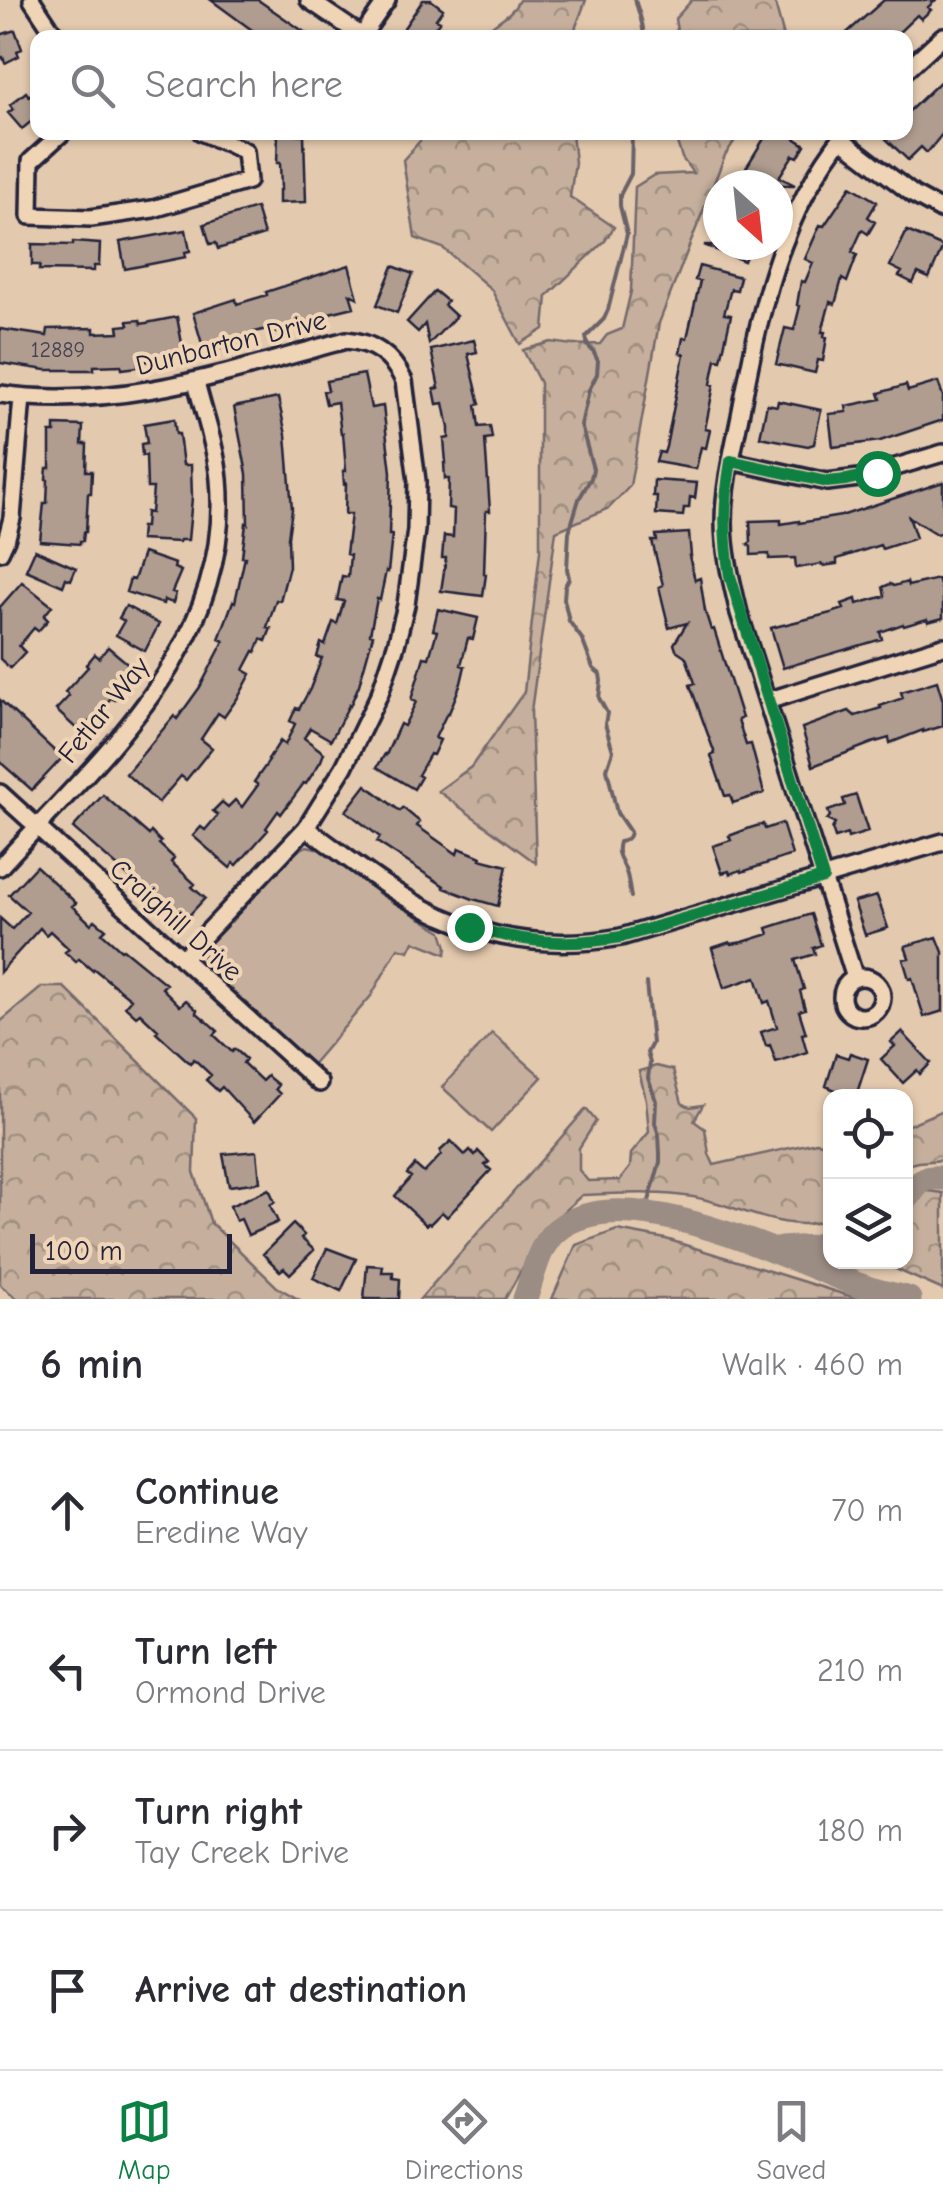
<!DOCTYPE html>
<html lang="en">
<head>
<meta charset="utf-8">
<style>
  body { margin:0; font-family:"Comic Neue",sans-serif; background:#f2f2f3; color:#2b2b33 }
  .controls { position:absolute; right:30px; bottom:30px; display:grid; overflow:hidden; border-radius:20px; box-shadow:0 2px 8px #0004 }
  .controls button { width:90px; height:90px; display:grid; place-items:center; padding:0; border:0; border-bottom:2px solid #e1e1e2; background:#fff; color:#2b2b33; font:50px sans-serif }
  .compass { position:absolute; left:703px; top:170px; width:90px; height:90px; border-radius:50%; background:#fff; box-shadow:0 2px 8px #0004; rotate:153deg }
  .scale { position:absolute; left:30px; bottom:25px; width:202px; box-sizing:border-box; padding-left:10px; border:5px solid #22223b; border-top:0; font-size:28px; line-height:35px; white-space:nowrap; color:#22223b; -webkit-text-stroke:8px #efd4b6; paint-order:stroke }
  .stop { position:absolute; width:30px; height:30px; margin:-22px; border:8px solid #0b8043; border-radius:50%; background:#fff }
  .stop.end { background:#0b8043; border-color:#fff; box-shadow:0 2px 10px #0008 }
  .list { margin:0; padding:0; list-style:none }
  h2 { display:flex; justify-content:space-between; align-items:center; height:130px; margin:0; padding:0 40px; font-size:42px }
  h2 small { font-size:32px; font-weight:400; color:#7c7c81 }
  .list li { display:grid; grid-template-columns:65px 1fr auto; gap:30px; align-items:center; box-sizing:border-box; height:160px; padding:0 40px; border-top:2px solid #e1e1e2 }
  .list b { display:block; font-size:38px; white-space:nowrap }
  .list p { margin:0; font-size:32px; white-space:nowrap; color:#7c7c81 }
  .list em { font-size:32px; font-style:normal; color:#7c7c81 }
  .icon { flex:none; width:55px; height:55px; fill:none; stroke:currentColor; stroke-width:2; stroke-linecap:round; stroke-linejoin:round }
  .map { position:relative; flex:none; width:943px; height:1299px; overflow:hidden }
  .search { position:absolute; background:#fff; box-shadow:0 2px 8px #0004; left:30px; right:30px; top:30px; height:110px; display:flex; align-items:center; gap:25px; box-sizing:border-box; padding:0 35px; border-radius:20px; color:#7c7c81; font-size:38px }
  .sheet { height:770px; background:#fff }
  nav { display:flex; justify-content:space-around; align-items:center; box-sizing:border-box; height:140px; border-top:2px solid #e1e1e2; background:#fff; font-size:28px; color:#7c7c81 }
  nav a { display:grid; justify-items:center; gap:5px }
  nav .on { color:#0b8043 }
  .map>svg:first-child { display:block }
  .green { fill:#c6b09d; stroke:#74696c; stroke-width:2.5 }
  .forest { fill:url(#forest-crowns); stroke:#74696c; stroke-width:2.5 }
  .lines { fill:none; stroke-linecap:round; stroke-linejoin:round }
  .stream { stroke:#6b6267; stroke-width:4 }
  .river { stroke:#9b8c84; stroke-width:25 }
  .building { fill:#b09d90; stroke:#22223b; stroke-width:2.5 }
  .street-casing { stroke:#22223b; stroke-width:22 }
  .street { stroke:#efd4b6; stroke-width:15 }
  .route { stroke:#0b8043; stroke-width:12 }
  .labels { text-anchor:middle; dominant-baseline:central; stroke-width:8; stroke-linejoin:round; paint-order:stroke }
  .number-label { font-size:22px; fill:#464150 }
  .street-label { font-size:28px; fill:#22223b; stroke:#efd4b6 }
</style>
</head>
<body>
<div class="map">
<svg width="943" height="1299" viewBox="0 0 943 1299">
  <defs>
    <pattern id="forest-crowns" width="20" height="18" patternUnits="userSpaceOnUse" patternTransform="scale(2.5)"><rect width="20" height="18" fill="#c6b09d"/><path d="M2 6a3 3 0 1 1 6 0M12 15a3 3 0 1 1 6 0" fill="none" stroke="#a08f81"/></pattern>
  </defs>
  <rect width="100%" height="100%" fill="#e3c9ae"/>
  <filter id="ink" filterUnits="userSpaceOnUse"><feTurbulence type="fractalNoise" baseFrequency=".01" numOctaves="2"/><feDisplacementMap in="SourceGraphic" scale="20" xChannelSelector="R" yChannelSelector="G"/><feConvolveMatrix kernelMatrix="1 2 1 2 8 2 1 2 1" color-interpolation-filters="sRGB"/></filter>
  <g filter="url(#ink)">
    <path class="green" d="M307,846L320,849L381,895L442,931L447,947L446,954L414,941L409,951L398,948L371,996L310,1067L208,972L202,961L205,948L294,853Z
      M492,1033L542,1077L491,1132L442,1087Z"/>
    <path class="forest" d="M519,0H586L572,37H481C492,21 511,18 519,0Z
      M692,0H774L784,37H678L675,19Z
      M428,132L572,133L575,163L570,197L614,227L605,241L547,296L544,329L520,344L491,289L443,248L415,238L403,160Z
      M674,133H740L725,155L659,323L630,486L609,508L556,531L531,711L536,863L438,791L471,767L524,692L540,551V383L523,350L551,342L573,345L600,344L607,335L622,329L631,291L635,187L654,175L693,173L682,158Z
      M42,987H64L196,1118L194,1172L211,1223L277,1287L298,1299H18L0,1285V1022Z
      M656,1066L673,1070L682,1103L690,1107L703,1105L694,1121L705,1129L709,1154L714,1165L816,1142L830,1144V1219C787,1236 736,1204 693,1197C657,1191 618,1194 582,1195L545,1228L505,1299H420L586,1109L596,1121L579,1148V1170L588,1181L620,1180L630,1167L631,1154L649,1132L646,1100L639,1071Z
      M943,1110V1160L918,1162L906,1165V1126Z
      M929,1191L943,1193V1290L891,1267L847,1262H906V1209L922,1192Z
      M617,1230L666,1239L859,1299H552L576,1245Z"/>
    <g class="lines">
      <path class="stream" d="M635,0C639,13 644,25 644,38
        M631,897C629,889 629,879 626,872C622,859 615,856 619,842C625,841 629,839 630,832L617,813L607,769L613,751L605,724L607,713L599,698L601,681L600,674L593,668L582,639L569,621L564,599L565,586L569,578L567,569L569,532L579,499L591,478L593,469L581,425L589,390L597,374L598,361L593,351L588,346L586,337L604,319L608,310L627,234L620,206V195L631,174L632,132
        M906,1179L919,1181
        M645,1215L660,1162V1153L659,1135L655,1123L656,1101L648,1078L650,1063L647,1053L652,1043L646,983
        M816,1246L830,1234"/>
      <path class="river" d="M906,1199C921,1183 917,1176 943,1178
        M781,1249L813,1247L830,1241
        M525,1299C533,1277 538,1245 557,1230C626,1174 791,1261 864,1287C879,1292 894,1295 909,1299"/>
    </g>
    <path class="building" d="M211,0H258L313,38H263Z
      M423,0H431L443,9L436,19L440,21L426,38H397Z
      M884,0H936L928,7L931,10L921,19L917,15L893,38H841Z
      M15,30L22,49L17,51L19,56L5,63L3,57L0,58V35Z
      M943,79V133L927,153L921,147L908,160L886,139L893,132H906V114Z
      M38,88V116L22,129L8,113L13,109L10,105L26,92L29,96Z
      M278,132L304,135L306,202L279,203V190H281L280,163H277Z
      M768,132H785L805,145L798,157L793,155L779,177L795,185H743L746,178L741,176Z
      M851,186L877,202L868,217L875,222L868,234L862,230L852,252L857,255L847,282L842,279L835,304L830,302L822,332H825L824,336L827,337L823,361L818,360L815,373L776,364L785,328L794,330L800,306L797,305L801,281L805,282L813,263L805,259L820,225L824,226Z
      M256,208L264,235L218,249L216,243L210,244L204,224Z
      M186,230L190,251L185,252L186,257L125,269L120,242Z
      M907,231L943,247L930,276L929,278L918,273L913,283L899,276L902,272L890,266Z
      M73,242L100,244L99,266H94V271L39,270L40,265H32V244L73,245Z
      M704,245H750L744,261Z
      M349,265L358,298L350,294L354,307L313,317L314,321L293,328L271,334L270,328L244,335L246,340L205,354L193,313L236,299L237,304L267,295L266,292Z
      M393,266L413,274L397,313L377,305Z
      M699,266L740,277L737,290L731,289L724,314L731,315L721,360L716,359L711,384L714,385L705,429L710,430L706,448L701,447L696,469L656,462L659,452L664,453L666,447L684,354L680,353L683,338H687L700,281L695,280Z
      M435,291L447,301L444,305L456,316L429,344L425,324L418,332L407,322Z
      M177,317L184,354L176,355L177,359L138,362V367L122,369L121,365L94,366V370H46L0,363V329L47,336L48,329L94,328V333L119,332L118,326L129,325L128,321L140,320L141,324Z
      M474,340L477,352L468,354L480,404L476,405L479,427L490,426L492,438L485,439L490,511H486L484,574H486L483,596L441,591L446,558H442L444,536L453,537L454,509L448,508L449,479H445L444,463H446L444,439L449,438V428L444,403L437,404L434,389L439,388L431,350Z
      M364,374L371,408L383,406L391,472L389,535H392L388,572L386,571L380,600L377,599L370,634L373,635L359,685L350,706L349,705L331,740L310,728L304,738L324,753L321,761L306,784L304,783L281,814L278,811L266,828L268,830L237,865L234,863L230,868L193,836L201,827L205,830L218,815L213,811L222,802L228,807L235,800L242,807L258,785L254,782L269,761L268,760L280,741L285,745L295,724L290,721L296,708L299,709L310,689L322,658L317,657L321,643L325,645L333,622L337,624L344,601L337,600L342,576L348,577L350,555L346,554L351,514H345L346,483L344,484L343,471H346L343,433L341,434L337,402L326,404L323,391L328,390L326,381Z
      M938,382L943,396V420L880,441L833,447L829,414L847,412L846,406L881,399L879,393L906,385L908,391Z
      M278,398L286,435L292,509L288,537L289,566L280,601L276,600L267,627L271,628L266,641L261,639L256,652L254,651L244,670L251,674L239,696L224,717L218,713L201,739L212,748L186,780L181,776L158,803L126,774L174,716L177,719L200,687L224,641L219,639L233,601L235,602L245,557H242L246,523L248,524L247,474L234,407Z
      M778,401L821,410L814,444L808,446L760,437L767,404L777,406Z
      M174,419L176,434H179L183,465H191L192,498L188,540H180L179,542L140,540L141,527H145L146,512L151,513L153,488H147L146,455L142,456L141,444L147,443L144,424Z
      M55,425L83,426L82,444H87L86,471H92L91,493H88L86,532H84L83,541H80V544L40,541L44,503H47L48,480L46,479L47,468H50V433H55Z
      M654,480L697,483L695,498L690,497L689,508H684L683,516L656,514L657,496H653Z
      M943,482V532L936,534L909,517L916,538L882,549L880,545L837,559V564L823,566L822,564L796,568L795,558L769,559V554L751,555V547L748,544L751,542L750,521L781,520V524L799,521V523L841,516Z
      M689,533L691,556H689L695,580L700,578L705,611L711,630L714,629L742,718L738,720L746,745L751,744L764,793L733,803L730,795L725,796L711,756L715,754L690,685L695,683L687,660L685,656L676,650L674,644L687,623L669,628L659,587L663,585L652,541H657L656,535Z
      M35,550L76,568L71,580L66,578L63,586L26,570Z
      M143,553L175,564L174,568L181,571L172,592L176,593L173,603L164,600L163,604L126,592L130,579L134,580Z
      M938,579L943,594V618L928,622L927,619L904,626L903,624L880,632L882,639L783,668L771,628L831,613L844,609L842,604L856,599L857,604L885,596L883,587L890,584L894,586L907,582L908,586Z
      M22,582L52,606L44,616L48,620L38,631L34,628L19,646L25,652L10,668L0,659V607Z
      M126,606L159,624L145,651L116,635L124,621L119,618Z
      M438,609L478,618L473,639L468,638L461,665L465,666L461,683L449,713H447L435,738L440,740L433,755L430,754L418,775L421,777L414,789L377,767L385,754L386,755L400,724L404,726L416,702L411,700L424,657L429,658L437,631L433,630Z
      M108,647L138,672L115,700L111,698L80,732L56,710L69,696L65,692L88,667L86,665L95,654L99,658Z
      M937,681L943,701V726L923,732V730L890,743L889,738L872,743L813,766L802,728L849,711L855,716L881,708L880,706L903,698L901,692Z
      M0,700L62,758L32,790L0,762Z
      M366,785L400,811L403,808L420,822L417,826L457,854L459,848L481,857L480,859L507,866L498,906L473,899L444,888V886L377,842L380,837L346,811Z
      M103,795L149,835L151,832L161,842L159,844L174,858L171,862L195,884L192,887L205,898L182,923L73,828Z
      M856,795L868,832L848,838L847,834L835,838L832,829L835,824L827,820L830,816L828,811L845,805L843,799Z
      M782,823L792,855L742,872L741,870L730,874L729,871L722,873L713,846L731,840L729,836L750,828L763,824L765,829Z
      M36,866L76,903L72,906L91,924L95,920L106,929L102,933L121,950L123,949L166,984L162,988L180,1006L186,1000L197,1010L196,1012L218,1031L214,1035L232,1052L235,1049L246,1059L243,1063L262,1081L267,1076L278,1085L275,1089L280,1094L254,1122L222,1087L218,1091L206,1080L211,1075L194,1059L190,1063L156,1032L158,1030L140,1013L136,1016L125,1006L131,999L94,969L93,971L79,959L76,962L65,952L69,949L50,931L46,935L40,928L0,972V918L12,929L28,912L9,895Z
      M877,896L888,928L865,935L854,902Z
      M811,914L821,945L813,948L815,954L795,960L804,989L800,991L805,1009L799,1011L806,1033L802,1034L807,1052L776,1062L770,1045L766,1046L761,1032L777,1027L769,1001L764,1003L756,977L724,988L712,948L730,942L731,944L743,942L769,934L767,928Z
      M937,937L943,952V1011L924,1017L912,978L909,979L903,959L909,958L905,946Z
      M902,1032L931,1063L920,1074L917,1070L903,1083L881,1059L895,1046L891,1042Z
      M850,1053L868,1059L856,1096H841L842,1093L826,1086L836,1054L848,1058Z
      M451,1141L465,1155L470,1150L475,1155L478,1151L489,1162L485,1165L491,1170L447,1217L442,1212L430,1224L428,1223L426,1225L395,1196L411,1177L407,1174L415,1165L424,1173L441,1155L440,1151Z
      M257,1151L260,1182L229,1186L223,1154Z
      M269,1189L275,1202L270,1205L278,1222L248,1235L241,1219L236,1221L230,1206Z
      M293,1224L304,1235L301,1238L314,1250L290,1274L284,1268L280,1271L263,1254Z
      M327,1248L356,1259L341,1291L313,1278Z
      M367,1265L383,1266L382,1272H393V1278L400,1279L399,1299H364Z"/>
    <g class="lines">
      <defs>
        <path id="street" d="M32,0L57,38
          M309,0L362,36L387,0
          M906,70L943,36
          M63,132L31,161L30,216L91,218L153,209L248,181L245,151L201,132
          M846,132C779,215 759,315 740,416C733,451 724,487 724,522C724,553 732,583 739,613L855,978
          M841,139L914,195L943,211
          M0,394C119,411 232,371 346,340C374,342 392,356 404,381L417,481L416,530L406,605L396,645L380,693L344,767L306,828L182,959
          M731,461L827,482L859,478L943,453
          M0,552L7,537L12,518L22,397
          M767,701L943,646
          M0,793L319,1083
          M306,828C349,858 392,895 441,916C498,942 560,948 621,937L943,842
          M0,867C100,756 234,645 219,479C216,447 204,414 196,382
          M842 997a20 20 0 1 1 40 0a20 20 0 1 1-40 0Z"/>
      </defs>
      <use href="#street" class="street-casing"/>
      <use href="#street" class="street"/>
    </g>
  </g>
  <g class="lines" filter="url(#ink)">
    <path class="route" d="M469,927C525,942 563,947 621,937L823,878L730,576C723,534 724,503 731,461L827,482L846,480L877,473"/>
  </g>
  <g class="labels">
    <g class="number-label">
      <text x="58" y="350">12889</text>
    </g>
    <g class="street-label">
      <text transform="translate(231 343) rotate(-14)">Dunbarton Drive</text>
      <text transform="translate(104 710) rotate(-51)">Fetlar Way</text>
      <text transform="translate(176 920) rotate(42)">Craighill Drive</text>
    </g>
  </g>
</svg>
<div class="controls">
<button><svg class="icon" aria-label="locate" viewBox="0 0 24 24"><circle cx="12" cy="12" r="6"/><path d="M12 2v4M12 18v4M2 12h4M18 12h4"/></svg></button>
<button><svg class="icon" aria-label="layers" viewBox="0 0 24 24"><path d="M12 4l9 5-9 5-9-5zM3 14l9 5 9-5"/></svg></button>
</div>
<svg class="compass" viewBox="-18 -18 36 36"><path d="M0-13l5 13h-10z" fill="#e53935"/><path d="M0 13l5-13h-10z" fill="#7c7c81"/></svg>
<div class="scale">100 m</div>
<div class="stop" style="left:877px;top:473px"></div>
<div class="stop end" style="left:469px;top:927px"></div>
<div class="search"><svg class="icon" aria-label="search" viewBox="0 0 24 24"><circle cx="10" cy="10" r="6"/><path d="M15 15l6 6"/></svg>Search here</div>
</div>
<section class="sheet">
<h2>6 min<small>Walk · 460 m</small></h2>
<ul class="list">
<li><svg class="icon" aria-label="ahead" viewBox="0 0 24 24"><path d="M12 20V5M6 11l6-6 6 6"/></svg><div><b>Continue</b><p>Eredine Way</p></div><em>70 m</em></li>
<li><svg class="icon" aria-label="left" viewBox="0 0 24 24"><path d="M17 20v-9H6M10 6l-5 5 5 5"/></svg><div><b>Turn left</b><p>Ormond Drive</p></div><em>210 m</em></li>
<li><svg class="icon" aria-label="right" viewBox="0 0 24 24"><path d="M7 20v-9h11M14 6l5 5-5 5"/></svg><div><b>Turn right</b><p>Tay Creek Drive</p></div><em>180 m</em></li>
<li><svg class="icon" aria-label="arrive" viewBox="0 0 24 24"><path d="M6 21V4h12l-3 4 3 4H6"/></svg><div><b>Arrive at destination</b></div></li>
</ul>
</section>
<nav>
<a class="on"><svg class="icon" aria-label="map" viewBox="0 0 24 24"><path d="M3 6l6-2 6 2 6-2v14l-6 2-6-2-6 2zM9 4v14M15 6v14"/></svg>Map</a>
<a><svg class="icon" aria-label="directions" viewBox="0 0 24 24"><path d="M12 3l9 9-9 9-9-9zM9 14v-3h6M13 9l2 2-2 2"/></svg>Directions</a>
<a><svg class="icon" aria-label="saved" viewBox="0 0 24 24"><path d="M7 4h10v16l-5-4-5 4z"/></svg>Saved</a>
</nav>
</body>
</html>
